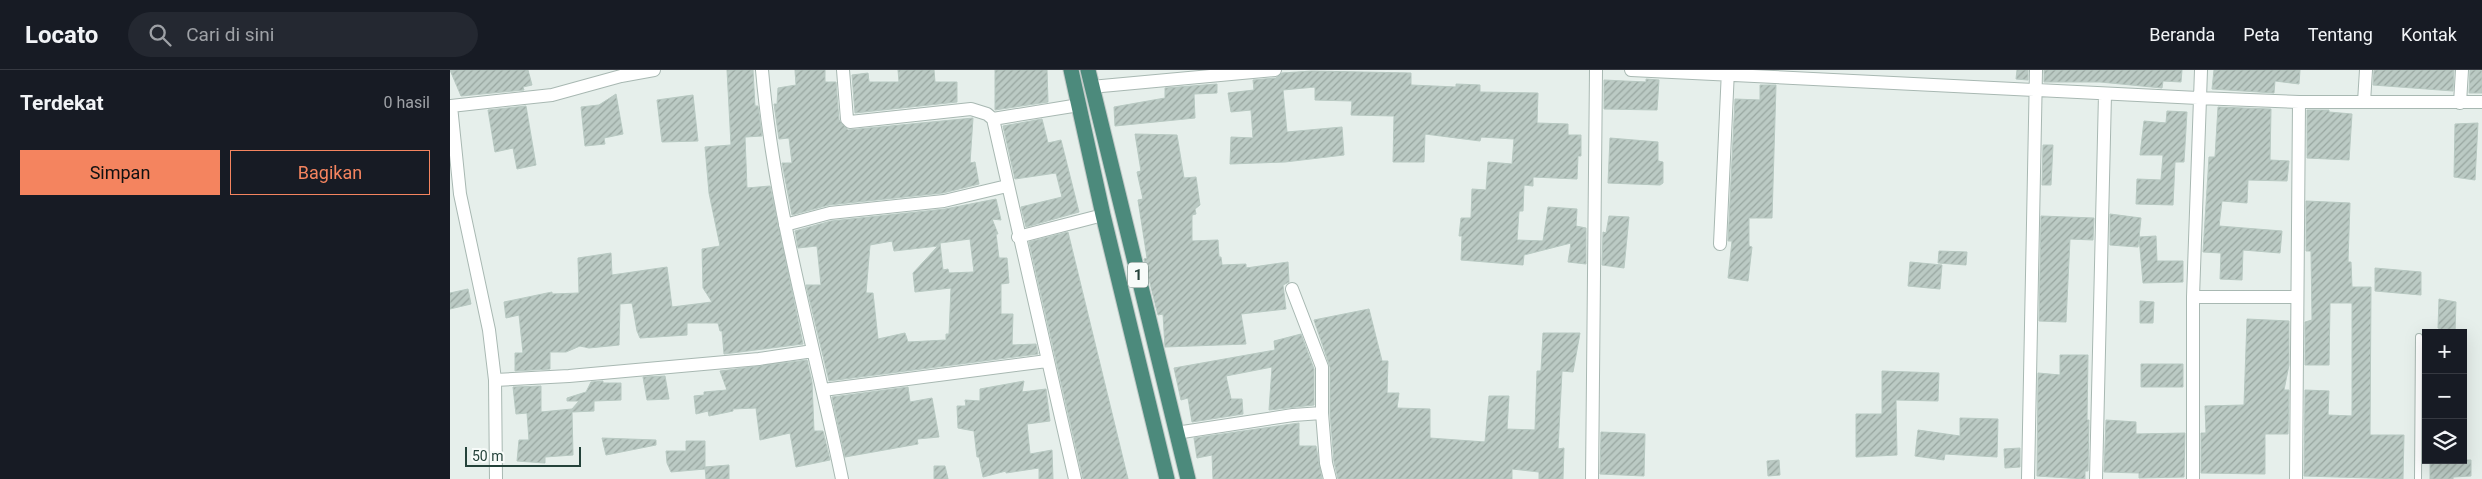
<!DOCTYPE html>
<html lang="id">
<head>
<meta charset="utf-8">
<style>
  body { margin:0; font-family:Roboto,sans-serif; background:#242831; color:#f1f3f6 }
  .controls { position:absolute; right:15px; bottom:15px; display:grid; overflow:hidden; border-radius:0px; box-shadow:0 5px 20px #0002 }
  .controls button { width:45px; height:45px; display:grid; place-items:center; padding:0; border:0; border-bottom:1px solid #363941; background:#171b24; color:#f1f3f6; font:25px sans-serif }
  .scale { position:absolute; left:15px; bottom:12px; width:116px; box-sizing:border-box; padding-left:5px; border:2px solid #24423a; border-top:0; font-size:14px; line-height:18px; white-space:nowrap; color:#24423a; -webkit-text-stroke:4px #f7fbf9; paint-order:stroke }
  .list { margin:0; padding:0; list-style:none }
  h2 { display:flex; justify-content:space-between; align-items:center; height:65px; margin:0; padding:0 20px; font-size:21px }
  h2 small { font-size:16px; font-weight:400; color:#9ea1a6 }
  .actions { display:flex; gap:10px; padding:15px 20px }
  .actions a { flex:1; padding:11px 0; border:1px solid #f4845f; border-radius:0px; text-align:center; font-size:18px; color:#f4845f }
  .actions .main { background:#f4845f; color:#111 }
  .icon { flex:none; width:28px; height:28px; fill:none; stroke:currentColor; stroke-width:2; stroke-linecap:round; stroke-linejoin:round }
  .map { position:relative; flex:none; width:2032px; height:409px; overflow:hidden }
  header { display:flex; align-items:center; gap:30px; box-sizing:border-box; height:70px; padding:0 25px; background:#171b24; border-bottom:1px solid #363941 }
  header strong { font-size:24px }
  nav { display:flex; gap:28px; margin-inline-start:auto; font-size:18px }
  .search { width:350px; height:45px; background:#242831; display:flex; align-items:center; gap:12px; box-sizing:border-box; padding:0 18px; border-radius:28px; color:#9ea1a6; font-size:19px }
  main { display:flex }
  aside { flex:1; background:#171b24 }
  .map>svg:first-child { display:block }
  .building { fill:url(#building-hatch); stroke:#b8c9c2; fill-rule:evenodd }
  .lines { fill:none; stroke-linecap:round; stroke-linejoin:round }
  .service-casing { stroke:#a8b8b2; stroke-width:8 }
  .minor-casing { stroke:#a8b8b2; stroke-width:14 }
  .trunk-casing { stroke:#c2cac8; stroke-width:17 }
  .service { stroke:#fff; stroke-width:6 }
  .minor { stroke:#fff; stroke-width:12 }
  .trunk { stroke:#4c8a7c; stroke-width:15 }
  .labels { text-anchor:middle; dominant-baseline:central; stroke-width:4.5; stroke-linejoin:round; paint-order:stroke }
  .shield { fill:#f7fbf9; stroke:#637a73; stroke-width:1 }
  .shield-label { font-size:15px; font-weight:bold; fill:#24423a }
</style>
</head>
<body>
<header>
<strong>Locato</strong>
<div class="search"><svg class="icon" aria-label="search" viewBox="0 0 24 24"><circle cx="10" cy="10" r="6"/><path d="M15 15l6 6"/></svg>Cari di sini</div>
<nav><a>Beranda</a><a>Peta</a><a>Tentang</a><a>Kontak</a></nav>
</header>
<main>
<aside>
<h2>Terdekat<small>0 hasil</small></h2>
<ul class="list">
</ul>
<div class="actions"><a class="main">Simpan</a><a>Bagikan</a></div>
</aside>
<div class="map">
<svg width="2032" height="409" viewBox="0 0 2032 409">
  <defs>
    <pattern id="building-hatch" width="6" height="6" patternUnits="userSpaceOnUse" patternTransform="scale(1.25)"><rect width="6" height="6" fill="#bbcac4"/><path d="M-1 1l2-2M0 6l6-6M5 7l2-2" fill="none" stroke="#98a6a0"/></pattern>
  </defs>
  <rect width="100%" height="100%" fill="#e6efeb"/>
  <path class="building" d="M0,0H78L82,15L73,17L74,20L11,26Z
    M277,0H303L305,36H308L312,66L295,67L297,118L320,116L353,274L274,284L272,261H270L268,253H237V265L190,268L187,261L182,233L170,234L169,275L139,278L130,276L116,282H100V299L65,301V283H73L69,245L56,248L54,232L102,222V224L129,223L128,188L161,183L162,205L217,197L222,237L262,232L253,218L252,179L270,176L259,123L255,77L281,75Z
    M345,0H375V12H386L389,50L398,60L523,48L520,93L525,92L529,114L493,123L379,135L342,145L332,93H342L339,68L329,69L324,34H327L328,18L346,15Z
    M448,0H484L485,12H507V32L405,43L402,5L418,3L419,12H449Z
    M545,0H597L598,32L545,40Z
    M1567,0H1578V10L1566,9Z
    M1594,0H1732L1731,12L1713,11L1712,18L1650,12H1594Z
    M1764,0H1850L1849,14L1825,11L1824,23L1762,19Z
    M1924,0H2004L2003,21L1923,15Z
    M2020,0H2032V23H2019Z
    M862,1L961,3V15L1006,17V14L1030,15V22L1088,23L1087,53L1118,54V65H1131V86H1128L1127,109L1083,107V116L1074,115L1073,141H1069L1067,170L1093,171L1098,137L1127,139L1126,156L1136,158V194L1118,192L1121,173L1074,185L1073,195L1011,190L1012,166H1009L1011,148H1021L1022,119L1036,120L1038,92L1062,94L1064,69L1031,67L1030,71L975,64L974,92H943L944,46L901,45L902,31L865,30V17L833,20L837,62L892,57L894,85L835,92L780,94L781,67L803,68L801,40L781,42L778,23L804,20L803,10L826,8L832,3Z
    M1196,9L1209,10L1207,40L1154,39V10L1196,12Z
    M767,14V23L744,24L745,48L665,56L664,37L715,28V18Z
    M1310,15H1326L1322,148H1299V176L1302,177L1298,211L1278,208L1282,171H1278L1285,29L1310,30Z
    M166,24L173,64L154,68L155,74L135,76L131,37L149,35Z
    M243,25L248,71L212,72L207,30Z
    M76,36L86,95L67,99L63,78L45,82L38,40Z
    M1768,37L1821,39L1820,90L1839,91L1837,111L1798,110L1797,133L1772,131L1769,156L1832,161L1830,183L1793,180L1792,210L1770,209L1771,183L1753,182L1759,87H1765Z
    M1857,40H1879V42L1902,44L1899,90L1857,88Z
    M1717,41L1737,42L1734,92H1725L1723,135L1686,134L1687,109L1711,110L1713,85H1690L1694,51L1716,53Z
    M592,49L598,73L611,70L629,142L576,157L571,137L612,127L606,103L565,109L553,56Z
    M2028,53L2025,110L2004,107L2005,54Z
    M685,64L727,65L734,108L746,107L750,135L745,139L746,144L742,145V171L768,170L769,187H771L772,195L796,194V198L838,192L839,212L833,215L836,239L791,244L796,274L715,277L713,244L708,245L694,189L697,188L688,130L693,129L687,102L691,101Z
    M1160,68L1208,72V91L1213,92V113L1210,115L1158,113Z
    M1593,75H1603L1601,115H1592Z
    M546,129L551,150L542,149L548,164H546L549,188H557L559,213L551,214V244H563L562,275L586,274L588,284L379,311L356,215H371L367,176L348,178L345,161L381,151L495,139ZM520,169L524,202L499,203L498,199L493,200L490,173ZM442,171L444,181L488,176L463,203L465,222L501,218L499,264H496V270L458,272L455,263L428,269L423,223H416L420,175Z
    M1856,131L1900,133L1898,192H1901L1902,217H1921L1920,365H1954L1953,409L1854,406L1855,320L1879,321L1878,345L1902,346V233H1880L1879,295H1855V252L1862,250L1861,181H1856Z
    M1660,144L1691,148L1688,177L1660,175Z
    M1159,146L1179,147L1174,198L1152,195L1153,162L1156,163Z
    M1591,146L1644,148L1643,170L1620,169L1616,252L1589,251Z
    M618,162L678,409H633L579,172Z
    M1706,166L1707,191H1733V212L1693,213L1689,167Z
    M1489,181L1517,182L1516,195L1488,193Z
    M1460,192L1492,195L1490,219L1458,216Z
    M1925,198L1971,202V225L1925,221Z
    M18,219L21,234L0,239V223Z
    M1989,229L2006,232L2005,263H1993V260L1988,258Z
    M1690,231L1704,232L1703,253H1690Z
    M919,239L932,291H938L937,323H949L947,338L980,339V368L1035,372L1039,326H1059L1057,359L1085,360L1087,301H1091L1093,263H1130L1123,302L1112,301L1108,379L1114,378L1113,409H1089V402L1062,399V409H888L884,392L880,343V297L864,250Z
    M1797,249L1839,251V295L1834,320H1839L1838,364H1815V404L1751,403V363H1756L1755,336L1794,335Z
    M851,264L864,299V335L819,340L822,297L776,306L781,329H792L793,344L742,352L738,328L731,330L724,298L825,280L824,271Z
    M1610,285H1638L1637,350H1639L1638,401H1635V409L1587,406L1588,303L1610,305Z
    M357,290L362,312L364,361H373L380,390L346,397L340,363L310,370L306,338L283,339V341L259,346L258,341L246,344L244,326L254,325V322L277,320L270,301Z
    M1691,294H1733V317H1691Z
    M1432,301L1489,303L1488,331L1446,330L1447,385L1406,387V344H1432Z
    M215,306L219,329L197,330L193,307Z
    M153,311V313H171V330L144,331V341L122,342L123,385L95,387V393L67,391L69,370H79L77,343L66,344L63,317L91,316V342L122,339L129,331H117V328L136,322L141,312Z
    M574,311L572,322L596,319L600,351L577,354L580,384L602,380L603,409H589V398L556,403V401L533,407L529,387H527L524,361L508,358L507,336H516L515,330L530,331V319Z
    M458,317L460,332L482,328L489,367L467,369L468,374L395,387L382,327Z
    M1510,348L1548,349L1547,387L1495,384L1494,390L1465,386L1468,360L1510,366Z
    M1656,350L1686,352V364L1735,363L1734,407L1689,408V403L1654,402Z
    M849,353V376H866L872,409H763L762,385L747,388L744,368Z
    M1151,362L1195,364L1194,406L1150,404Z
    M152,368L206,370V375L156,385Z
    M236,371H255V399L221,402L217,393L216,381H236Z
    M1570,378V397L1555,398L1554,379Z
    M1329,390L1330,405L1318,406L1317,391Z
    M1980,390H2021V406L2003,407V409H1980Z
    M279,395V409H256L255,397Z
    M484,396H495L498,409H484Z"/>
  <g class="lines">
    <defs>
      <path id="service" d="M1968,409L1969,267"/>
      <path id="minor" d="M312,0C324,139 364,273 392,409
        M393,0L397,49L400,52L521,39L537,44L543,49L625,409
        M1181,0L1748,28L1849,32H2032
        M641,17L825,0
        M1914,32L1916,0
        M2010,33L2012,0
        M543,49L629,35
        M335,155L380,143L494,131L557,116
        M568,167L653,145
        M1270,174L1278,0
        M842,219L872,297V343L876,393L880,409
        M1743,227H1847
        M45,310L119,306L309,289L363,281
        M373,320L597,291
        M726,363L843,345L872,343
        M46,409L45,310L39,260L10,124L1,36L102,25L171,6L204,0
        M1142,409L1146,0
        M1578,409L1586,0
        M1646,409L1655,24
        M1743,409V227L1751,0
        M1846,409L1849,32"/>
      <path id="trunk" d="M621,0L653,145L717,409
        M638,0L738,409"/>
    </defs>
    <use href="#service" class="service-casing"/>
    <use href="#minor" class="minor-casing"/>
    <use href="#trunk" class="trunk-casing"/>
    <use href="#service" class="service"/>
    <use href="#minor" class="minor"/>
    <use href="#trunk" class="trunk"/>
  </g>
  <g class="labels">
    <rect class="shield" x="678" y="192.5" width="20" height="25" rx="4"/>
    <g class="shield-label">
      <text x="688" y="205">1</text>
    </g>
  </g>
</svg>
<div class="controls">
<button>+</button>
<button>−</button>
<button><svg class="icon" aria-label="layers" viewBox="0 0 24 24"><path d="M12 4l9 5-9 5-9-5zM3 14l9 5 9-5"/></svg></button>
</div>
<div class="scale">50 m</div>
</div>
</main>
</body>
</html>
